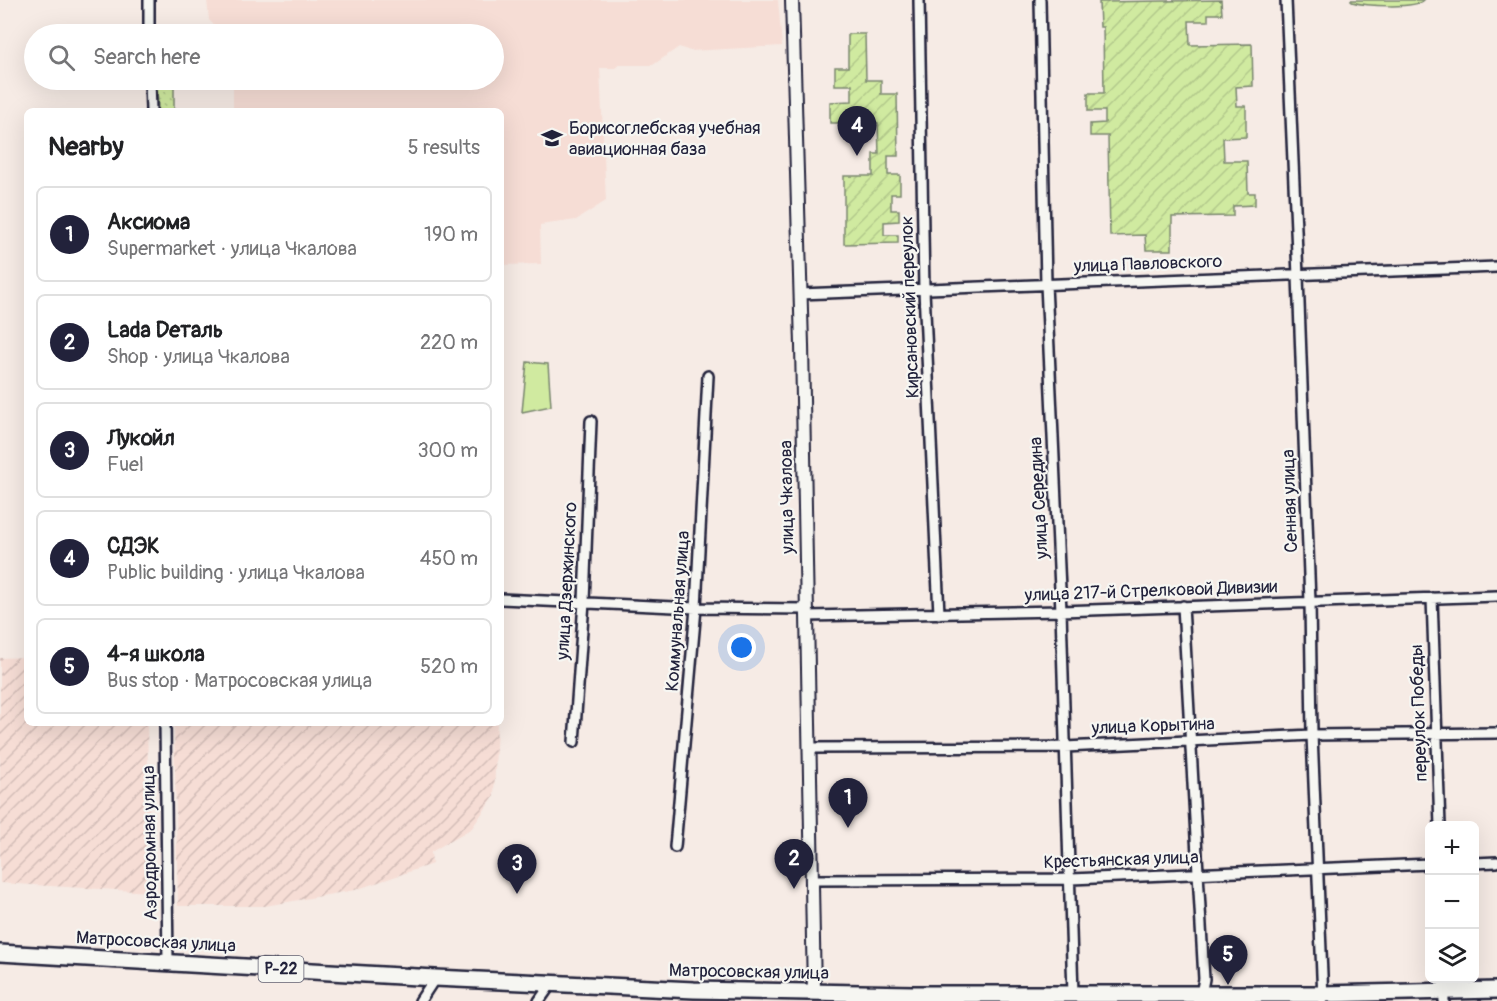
<!DOCTYPE html>
<html lang="en">
<head>
<meta charset="utf-8">
<style>
  body { margin:0; font-family:Pangolin,sans-serif; background:#f2f2f2; color:#202124 }
  .controls { position:absolute; right:18px; bottom:18px; display:grid; overflow:hidden; border-radius:9px; box-shadow:0 6px 24px #0002 }
  .controls button { width:54px; height:54px; display:grid; place-items:center; padding:0; border:0; border-bottom:2px solid #e0e0e0; background:#fff; color:#202124; font:30px sans-serif }
  .you { position:absolute; left:742px; top:648px; width:21px; height:21px; margin:-15px; border:4px solid #fff; border-radius:50%; background:#1a73e8; box-shadow:0 0 0 9px #1a73e833 }
  .badge { display:grid; place-items:center; width:39px; height:39px; border-radius:50%; background:#22223b; color:#fff; font-size:20px; font-weight:700 }
  .pin { position:absolute; translate:-50% -50px; filter:drop-shadow(0 2px 3px #0008) }
  .pin::after { content:''; position:absolute; top:32px; width:21px; height:18px; background:inherit; clip-path:polygon(0 0,100% 0,50% 100%) }
  .list { margin:0; padding:0; list-style:none }
  h2 { display:flex; justify-content:space-between; align-items:center; height:78px; margin:0; padding:0 24px; font-size:26px }
  h2 small { font-size:20px; font-weight:400; color:#757577 }
  .list li { display:grid; grid-template-columns:39px 1fr auto; gap:18px; align-items:center; box-sizing:border-box; height:96px; margin:0 12px 12px; padding:0 12px; border:2px solid #e0e0e0; border-radius:9px }
  .list b { display:block; font-size:22px; white-space:nowrap }
  .list p { margin:0; font-size:20px; white-space:nowrap; color:#757577 }
  .list em { font-size:20px; font-style:normal; color:#757577 }
  .icon { flex:none; width:33px; height:33px; fill:none; stroke:currentColor; stroke-width:2; stroke-linecap:round; stroke-linejoin:round }
  .map { position:relative; flex:none; width:1497px; height:1001px; overflow:hidden }
  .search { position:absolute; background:#fff; box-shadow:0 6px 24px #0002; left:24px; top:24px; width:480px; height:66px; display:flex; align-items:center; gap:15px; box-sizing:border-box; padding:0 21px; border-radius:33px; color:#757577; font-size:22px }
  .panel { position:absolute; background:#fff; box-shadow:0 6px 24px #0002; left:24px; top:108px; width:480px; height:618px; border-radius:9px }
  .map>svg:first-child { display:block }
  .built { fill:#f6ddd5 }
  .industrial { fill:url(#industrial-furrows) }
  .grass { fill:url(#grass-dots); stroke:#79866e; stroke-width:1.5 }
  .park { fill:url(#park-tufts); stroke:#79866e; stroke-width:1.5 }
  .garden { fill:url(#garden-furrows); stroke:#79866e; stroke-width:1.5 }
  .pitch { fill:#d0eaa0; stroke:#79866e; stroke-width:1.5 }
  .lines { fill:none; stroke-linecap:round; stroke-linejoin:round }
  .minor-casing { stroke:#22223b; stroke-width:14 }
  .tertiary-casing { stroke:#22223b; stroke-width:16 }
  .trunk-casing { stroke:#22223b; stroke-width:20 }
  .minor { stroke:#f6f6f2; stroke-width:9 }
  .tertiary { stroke:#f6f6f2; stroke-width:12 }
  .trunk { stroke:#f6f6f2; stroke-width:15 }
  .labels { text-anchor:middle; dominant-baseline:central; stroke-width:4.5; stroke-linejoin:round; paint-order:stroke }
  .shield { fill:#f6f6f2; stroke:#626272; stroke-width:1.5 }
  .shield-label { font-size:16px; font-weight:bold; fill:#22223b }
  .poi-label { font-size:18px; fill:#22223b; stroke:#f6f6f2; text-anchor:start }
  .street-label { font-size:18px; fill:#22223b; stroke:#f6f6f2 }
</style>
</head>
<body>
<div class="map">
<svg width="1497" height="1001" viewBox="0 0 1497 1001">
  <defs>
    <pattern id="industrial-furrows" width="10" height="10" patternUnits="userSpaceOnUse" patternTransform="scale(1.5)"><rect width="10" height="10" fill="#f6ddd5"/><path d="M-1 1l2-2M0 10L10 0M9 11l2-2" fill="none" stroke="#d3bdb8"/></pattern>
    <pattern id="grass-dots" width="8" height="8" patternUnits="userSpaceOnUse" patternTransform="scale(1.5)"><rect width="8" height="8" fill="#d0eaa0"/><path d="M2 2h.1M6 6h.1" fill="none" stroke="#b2c88b" stroke-width="1.8" stroke-linecap="round"/></pattern>
    <pattern id="park-tufts" width="24" height="20" patternUnits="userSpaceOnUse" patternTransform="scale(1.5)"><rect width="24" height="20" fill="#d0eaa0"/><path d="M3 7l-1-3M5 7V3M7 7l1-3M15 17l-1-3M17 17v-4M19 17l1-3" fill="none" stroke="#b2c88b"/></pattern>
    <pattern id="garden-furrows" width="10" height="10" patternUnits="userSpaceOnUse" patternTransform="scale(1.5)"><rect width="10" height="10" fill="#d0eaa0"/><path d="M-1 1l2-2M0 10L10 0M9 11l2-2" fill="none" stroke="#b2c88b"/></pattern>
  </defs>
  <rect width="100%" height="100%" fill="#f6ebe5"/>
  <filter id="ink" filterUnits="userSpaceOnUse"><feTurbulence type="fractalNoise" baseFrequency=".0167" numOctaves="2"/><feDisplacementMap in="SourceGraphic" scale="12" xChannelSelector="R" yChannelSelector="G"/><feConvolveMatrix kernelMatrix="1 2 1 2 8 2 1 2 1" color-interpolation-filters="sRGB"/></filter>
  <g filter="url(#ink)">
    <path class="built" d="M207,0H778L782,46L690,51L679,47L653,65H619L615,68H600L606,201L576,220L540,225L541,264L501,265V111H233V80H494V34H222L209,20Z"/>
    <path class="industrial" d="M27,657V723H147L151,892L0,883V658Z
      M174,723H497L494,796L472,828L431,852L432,864L355,890L265,906H178Z"/>
    <path class="grass" d="M157,80H174V111H158Z"/>
    <path class="park" d="M1351,0H1424C1415,9 1365,6 1352,2Z"/>
    <path class="garden" d="M1221,0L1222,14H1208V21H1189L1190,45L1252,44L1253,86L1236,87L1237,106H1246V137L1223,138L1224,161H1247L1248,193H1255V205L1233,206V216L1172,217V250H1146L1145,235L1110,236L1108,136H1090V124L1105,123V111H1088V93H1104L1103,27H1100L1099,2Z
      M848,34H865L866,80H881V94H897L898,156H888V175H900V194H891V210H899V221L884,222V235H898V243L844,244V176H873V154H879L878,123H830V102L852,101V85H835V67H848Z"/>
    <path class="pitch" d="M527,362L548,364L551,406L522,412Z"/>
    <g class="lines">
      <defs>
        <path id="minor" d="M149,0V34
          M919,0L924,290L939,614
          M1040,0L1046,284L1061,611L1073,994
          M1286,0L1298,276L1310,602L1312,735L1323,999
          M150,80L151,111
          M800,294L1497,267
          M1432,598L1440,826
          M501,599L696,608L806,609
          M1183,606L1204,979L1200,999
          M807,616L1061,611L1497,596
          M165,723L168,962
          M574,742L584,602L591,421
          M810,748L1065,747L1312,735L1497,733
          M675,847L696,608L708,376
          M1474,863L1497,862
          M812,880L1071,879L1430,864
          M1443,978L1444,1001
          M420,1001L435,978
          M539,1001L551,984"/>
        <path id="tertiary" d="M792,0L802,345L814,993"/>
        <path id="trunk" d="M0,953L435,978L694,990L913,994H1323L1497,990"/>
      </defs>
      <use href="#minor" class="minor-casing"/>
      <use href="#tertiary" class="tertiary-casing"/>
      <use href="#trunk" class="trunk-casing"/>
      <use href="#minor" class="minor"/>
      <use href="#tertiary" class="tertiary"/>
      <use href="#trunk" class="trunk"/>
    </g>
  </g>
  <defs>
    <symbol id="university-bare" viewBox="-9 -9 18 18"><path d="M0-5L7-2L0 1L-7-2ZM-4 1L0 2.5L4 1V4Q0 6-4 4Z" fill="#22223b" stroke="#f6f6f2" stroke-width="2.5" paint-order="stroke"/></symbol>
  </defs>
  <g fill-rule="evenodd">
    <use href="#university-bare" x="537" y="123" width="30" height="30"/>
  </g>
  <g class="labels">
    <rect class="shield" x="258.5" y="956" width="45" height="26" rx="4.5"/>
    <g class="shield-label">
      <text x="281" y="969">Р-22</text>
    </g>
    <g class="poi-label">
      <text x="569" y="128">Борисоглебская учебная<tspan x="569" dy="21">авиационная база</tspan></text>
    </g>
    <g class="street-label">
      <text transform="translate(1148 264) rotate(-2)">улица Павловского</text>
      <text transform="translate(910 307) rotate(-92)">Кирсановский переулок</text>
      <text transform="translate(787 497) rotate(-91)">улица Чкалова</text>
      <text transform="translate(1039 498) rotate(-93)">улица Середина</text>
      <text transform="translate(1290 501) rotate(-92)">Сенная улица</text>
      <text transform="translate(567 581) rotate(-87)">улица Дзержинского</text>
      <text transform="translate(1151 591) rotate(-2)">улица 217-й Стрелковой Дивизии</text>
      <text transform="translate(678 611) rotate(-86)">Коммунальная улица</text>
      <text transform="translate(1419 713) rotate(-92)">переулок Победы</text>
      <text transform="translate(1153 726) rotate(-2)">улица Корытина</text>
      <text transform="translate(150 843) rotate(-91)">Аэродромная улица</text>
      <text transform="translate(1121 860) rotate(-2)">Крестьянская улица</text>
      <text transform="translate(156 942) rotate(3)">Матросовская улица</text>
      <text transform="translate(749 972) rotate(1)">Матросовская улица</text>
    </g>
  </g>
</svg>
<div class="controls">
<button>+</button>
<button>−</button>
<button><svg class="icon" aria-label="layers" viewBox="0 0 24 24"><path d="M12 4l9 5-9 5-9-5zM3 14l9 5 9-5"/></svg></button>
</div>
<div class="you"></div>
<div class="pin badge" style="left:848px;top:828px">1</div>
<div class="pin badge" style="left:794px;top:889px">2</div>
<div class="pin badge" style="left:517px;top:894px">3</div>
<div class="pin badge" style="left:857px;top:156px">4</div>
<div class="pin badge" style="left:1228px;top:985px">5</div>
<div class="search"><svg class="icon" aria-label="search" viewBox="0 0 24 24"><circle cx="10" cy="10" r="6"/><path d="M15 15l6 6"/></svg>Search here</div>
<section class="panel">
<h2>Nearby<small>5 results</small></h2>
<ul class="list">
<li><span class="badge">1</span><div><b>Аксиома</b><p>Supermarket · улица Чкалова</p></div><em>190 m</em></li>
<li><span class="badge">2</span><div><b>Lada Dеталь</b><p>Shop · улица Чкалова</p></div><em>220 m</em></li>
<li><span class="badge">3</span><div><b>Лукойл</b><p>Fuel</p></div><em>300 m</em></li>
<li><span class="badge">4</span><div><b>СДЭК</b><p>Public building · улица Чкалова</p></div><em>450 m</em></li>
<li><span class="badge">5</span><div><b>4-я школа</b><p>Bus stop · Матросовская улица</p></div><em>520 m</em></li>
</ul>
</section>
</div>
</body>
</html>
